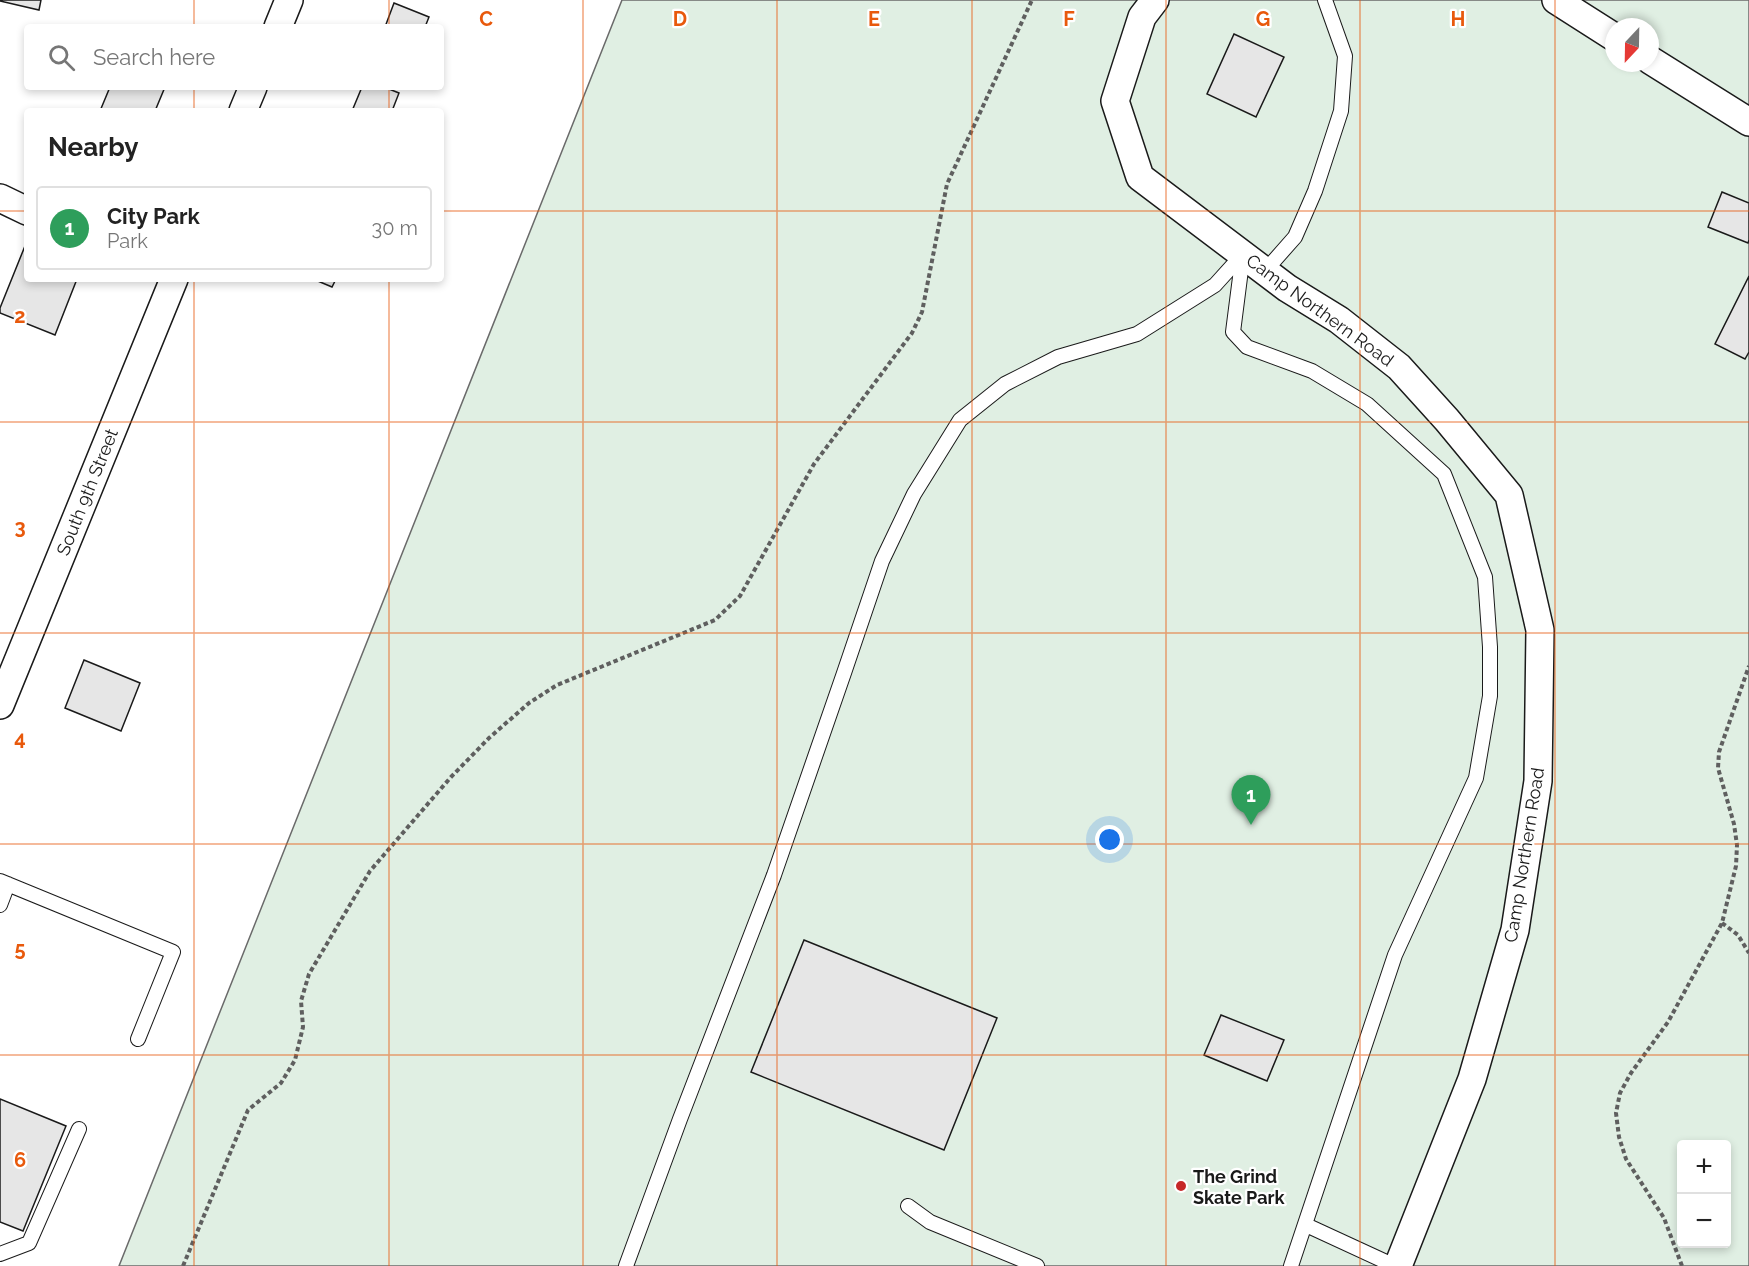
<!DOCTYPE html>
<html lang="en">
<head>
<meta charset="utf-8">
<style>
  body { margin:0; font-family:Raleway,sans-serif; background:#f6f6f6; color:#222 }
  .controls { position:absolute; right:18px; bottom:18px; display:grid; overflow:hidden; border-radius:6px; box-shadow:0 3px 9px #0003 }
  .controls button { width:54px; height:54px; display:grid; place-items:center; padding:0; border:0; border-bottom:2px solid #e0e0e0; background:#fff; color:#222; font:30px sans-serif }
  .compass { position:absolute; left:1605px; top:18px; width:54px; height:54px; border-radius:50%; background:#fff; box-shadow:0 3px 9px #0003; rotate:202deg }
  .you { position:absolute; left:1110px; top:840px; width:21px; height:21px; margin:-15px; border:4px solid #fff; border-radius:50%; background:#1a73e8; box-shadow:0 0 0 9px #1a73e833 }
  .badge { display:grid; place-items:center; width:39px; height:39px; border-radius:50%; background:#c62828; color:#fff; font-size:20px; font-weight:700 }
  .pin { position:absolute; translate:-50% -50px; filter:drop-shadow(0 2px 3px #0008) }
  .pin::after { content:''; position:absolute; top:32px; width:21px; height:18px; background:inherit; clip-path:polygon(0 0,100% 0,50% 100%) }
  .list { margin:0; padding:0; list-style:none }
  h2 { display:flex; justify-content:space-between; align-items:center; height:78px; margin:0; padding:0 24px; font-size:26px }
  h2 small { font-size:20px; font-weight:400; color:#767676 }
  .list li { display:grid; grid-template-columns:39px 1fr auto; gap:18px; align-items:center; box-sizing:border-box; height:84px; margin:0 12px 12px; padding:0 12px; border:2px solid #e0e0e0; border-radius:6px }
  .list b { display:block; font-size:22px; white-space:nowrap }
  .list p { margin:0; font-size:20px; white-space:nowrap; color:#767676 }
  .list em { font-size:20px; font-style:normal; color:#767676 }
  .icon { flex:none; width:33px; height:33px; fill:none; stroke:currentColor; stroke-width:2; stroke-linecap:round; stroke-linejoin:round }
  .map { position:relative; flex:none; width:1749px; height:1266px; overflow:hidden }
  .search { position:absolute; background:#fff; box-shadow:0 3px 9px #0003; left:24px; top:24px; width:420px; height:66px; display:flex; align-items:center; gap:15px; box-sizing:border-box; padding:0 21px; border-radius:6px; color:#767676; font-size:22px }
  .panel { position:absolute; background:#fff; box-shadow:0 3px 9px #0003; left:24px; top:108px; width:420px; height:174px; border-radius:6px }
  .map>svg:first-child { display:block }
  .green { fill:#e0efe3; stroke:#6a6a6a; stroke-width:1.5; fill-rule:evenodd }
  .building { fill:#e6e6e6; stroke:#1a1a1a; stroke-width:1.5 }
  .lines { fill:none; stroke-linecap:round; stroke-linejoin:round }
  .lane-casing { stroke:#1a1a1a; stroke-width:16 }
  .street-casing { stroke:#1a1a1a; stroke-width:30 }
  .path { stroke:#5f5f5f; stroke-width:4; stroke-dasharray:4.5 3; stroke-linecap:butt }
  .lane { stroke:#fff; stroke-width:14 }
  .street { stroke:#fff; stroke-width:27 }
  .grid { fill:none; stroke:#e8590c; stroke-width:1.5; stroke-opacity:0.55 }
  .poi-dot { fill:#c62828; stroke:#fff; stroke-width:2 }
  .labels { text-anchor:middle; dominant-baseline:central; stroke-width:4.5; stroke-linejoin:round; paint-order:stroke }
  .street-label { font-size:18px; fill:#1a1a1a; stroke:#fff }
  .poi-label { font-size:18px; font-weight:bold; fill:#1a1a1a; stroke:#fff; text-anchor:start }
  .grid-label { font-size:20px; text-anchor:middle; font-weight:bold; fill:#e8590c; stroke:#fff; stroke-width:4.5; stroke-linejoin:round; paint-order:stroke }
</style>
</head>
<body>
<div class="map">
<svg width="1749" height="1266" viewBox="0 0 1749 1266">
  <rect width="100%" height="100%" fill="#fff"/>
  <path class="green" d="M622,0H1749V1266H119ZM1614,27H1650V63H1614ZM1682,1144H1726V1244H1682Z"/>
  <path class="building" d="M0,0H41L39,10L0,1Z
    M394,3L429,17L425,27H385Z
    M1234,34L1284,57L1256,117L1207,94Z
    M110,87H165L155,111H100Z
    M362,87H384L399,93L392,111H352Z
    M1722,192L1749,203V240L1748,243L1708,227Z
    M27,241V279H77L55,335L0,313V308Z
    M1749,276V352L1745,359L1715,344Z
    M313,279H336L332,287Z
    M84,660L140,683L121,731L65,708Z
    M804,940L997,1018L944,1150L751,1072Z
    M1221,1015L1284,1040L1267,1081L1204,1055Z
    M0,1099L66,1126L23,1231L0,1222Z"/>
  <g class="lines">
    <defs>
      <path id="lane" d="M1243,254L1233,332L1247,347L1312,371L1367,404L1444,474L1485,577L1490,647V696L1476,778L1395,955L1291,1266
        M1265,271L1295,237L1315,191L1341,111L1345,56L1325,0
        M0,881L173,952L138,1039
        M0,905L8,884
        M908,1206L930,1222L1037,1266
        M1306,1225L1395,1266
        M0,1254L29,1243L79,1129
        M626,1266L680,1119L774,875L844,673L882,561L914,494L960,420L1005,384L1058,357L1137,334L1215,285L1243,254"/>
      <path id="street" d="M1155,0L1142,17L1115,101L1140,177L1287,288L1339,320L1399,367L1447,420L1509,495L1540,630L1538,781L1515,930L1472,1079L1398,1266
        M1556,0L1614,37
        M278,27L289,0
        M1650,60L1749,122
        M243,111L253,87
        M0,198L27,211
        M0,705L174,279"/>
    </defs>
    <use href="#lane" class="lane-casing"/>
    <use href="#street" class="street-casing"/>
    <path class="path" d="M1722,923L1738,935L1749,953
      M183,1266L248,1110L281,1083L295,1060L303,1027L301,1001L309,974L370,871L451,777L489,738L529,703L557,685L715,620L740,596L814,464L912,333L922,312L947,184L1032,0
      M1682,1266L1664,1218L1626,1159L1619,1137L1616,1113L1620,1093L1631,1073L1668,1022L1722,923L1736,866L1737,845L1734,824L1718,768L1719,752L1749,666"/>
    <use href="#lane" class="lane"/>
    <use href="#street" class="street"/>
  </g>
  <path class="grid" d="M194,0V27M389,0V27M583,0V1266M777,0V1266M972,0V1266M1166,0V1266M1360,0V1266M1555,0V1266M194,87V111M389,87V111M0,211H27M441,211H1749M194,279V1266M389,279V1266M0,422H1749M0,633H1749M0,844H1749M0,1055H1749"/>
  <circle class="poi-dot" cx="1181" cy="1186" r="6"/>
  <g class="labels">
    <g class="street-label">
      <text transform="translate(1320 310) rotate(36)">Camp Northern Road</text>
      <text transform="translate(87 492) rotate(-68)">South 9th Street</text>
      <text transform="translate(1524 855) rotate(-81)">Camp Northern Road</text>
    </g>
    <g class="poi-label">
      <text x="1193" y="1176">The Grind<tspan x="1193" dy="21">Skate Park</tspan></text>
    </g>
  </g>
  <g class="grid-label">
    <text x="486" y="26">C</text>
    <text x="680" y="26">D</text>
    <text x="874" y="26">E</text>
    <text x="1069" y="26">F</text>
    <text x="1263" y="26">G</text>
    <text x="1458" y="26">H</text>
    <text x="20" y="323">2</text>
    <text x="20" y="534">3</text>
    <text x="20" y="745">4</text>
    <text x="20" y="956">5</text>
    <text x="20" y="1167">6</text>
  </g>
</svg>
<div class="controls">
<button>+</button>
<button>−</button>
</div>
<svg class="compass" viewBox="-18 -18 36 36"><path d="M0-13l5 13h-10z" fill="#e53935"/><path d="M0 13l5-13h-10z" fill="#767676"/></svg>
<div class="you"></div>
<div class="pin badge" style="left:1251px;top:825px;background:#2e9e5b">1</div>
<div class="search"><svg class="icon" aria-label="search" viewBox="0 0 24 24"><circle cx="10" cy="10" r="6"/><path d="M15 15l6 6"/></svg>Search here</div>
<section class="panel">
<h2>Nearby<small></small></h2>
<ul class="list">
<li><span class="badge" style="background:#2e9e5b">1</span><div><b>City Park</b><p>Park</p></div><em>30 m</em></li>
</ul>
</section>
</div>
</body>
</html>
